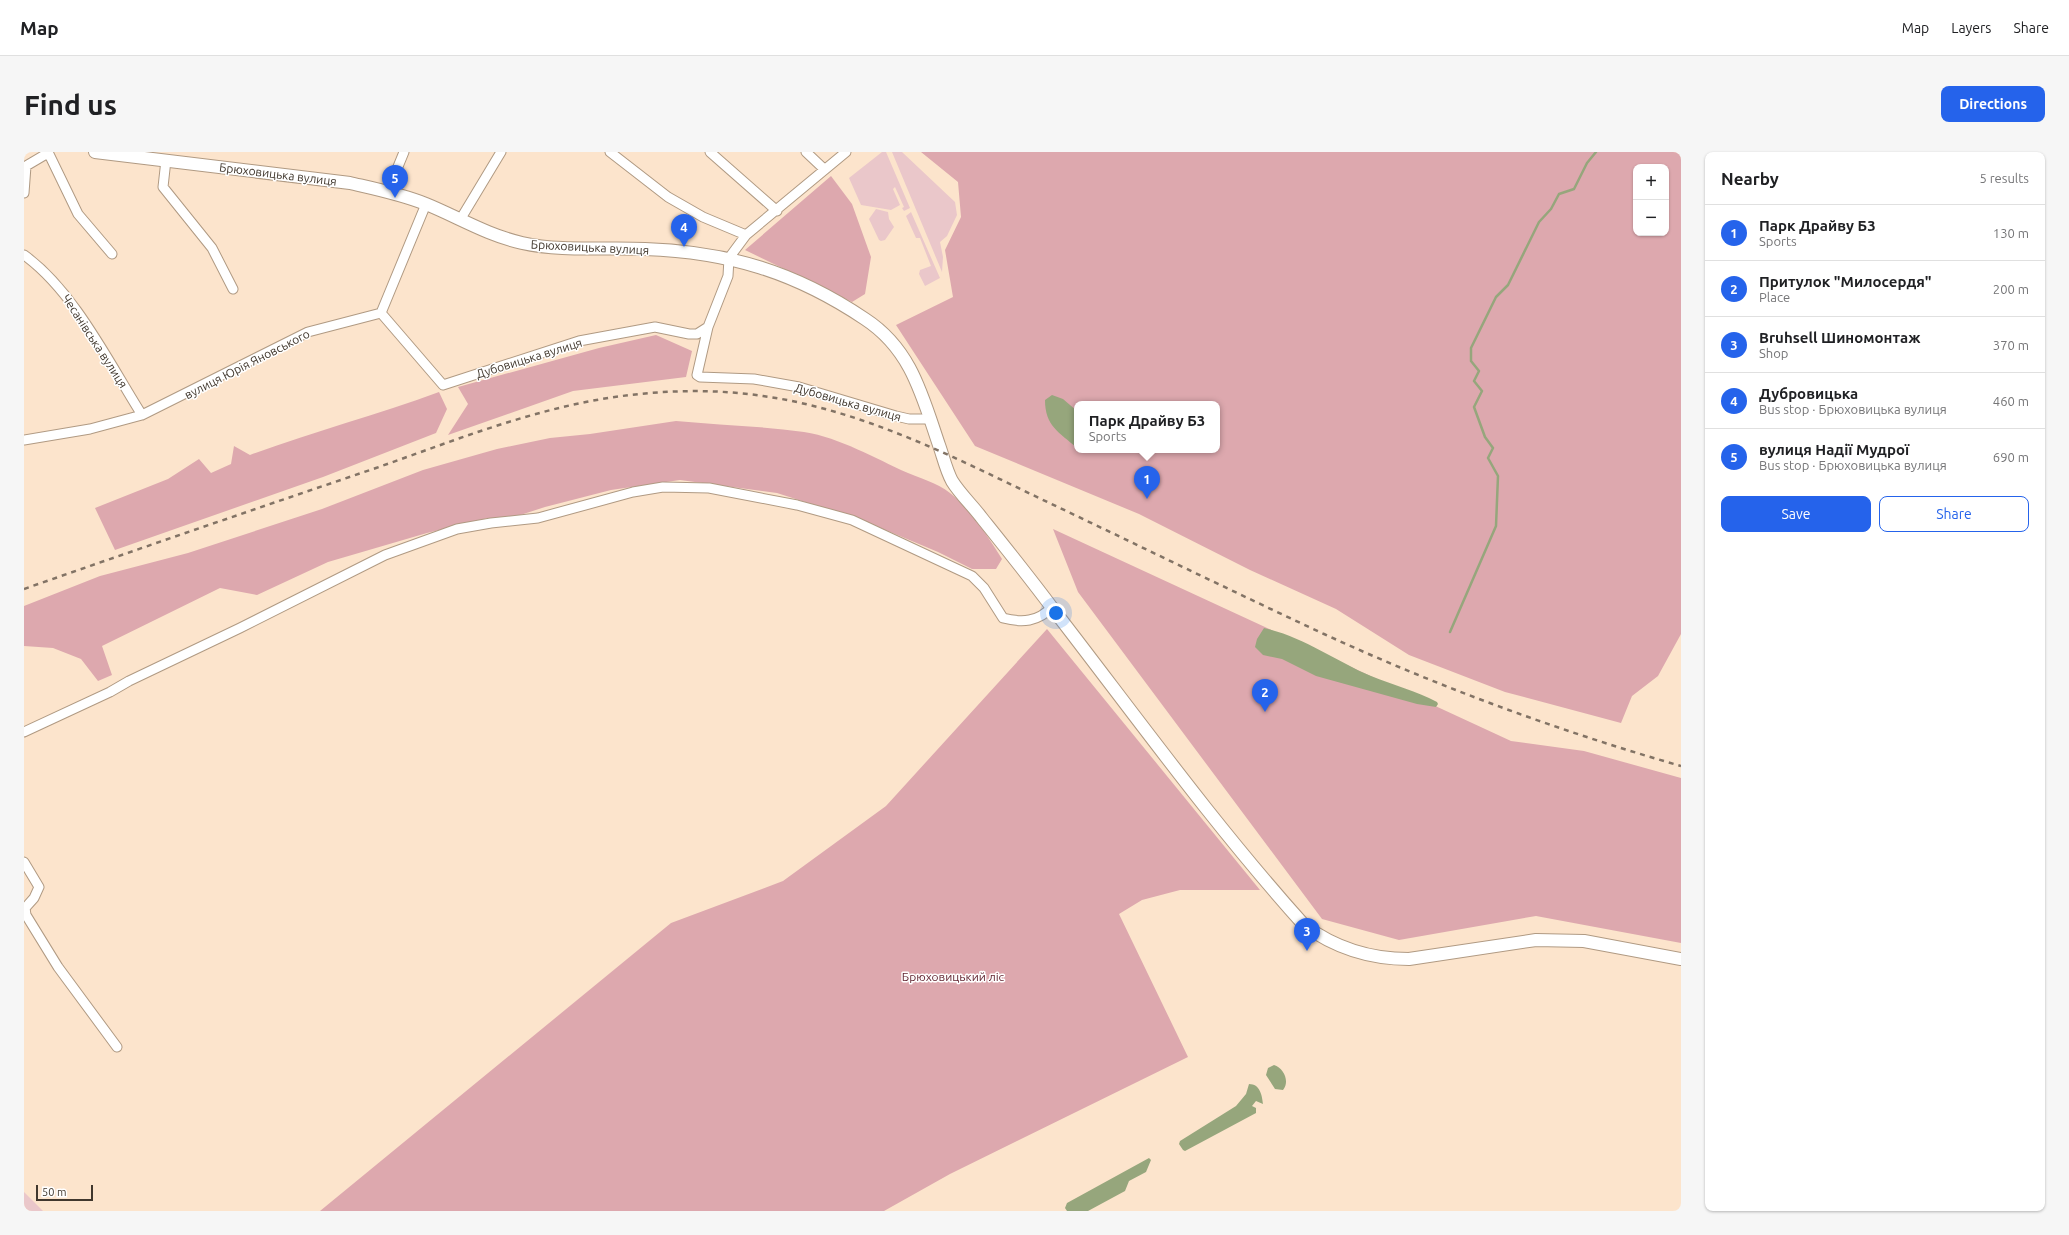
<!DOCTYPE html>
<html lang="en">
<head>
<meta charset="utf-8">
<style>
  body { margin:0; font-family:Ubuntu,sans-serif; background:#f6f6f6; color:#202124 }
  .controls { position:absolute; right:12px; top:12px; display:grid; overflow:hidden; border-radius:8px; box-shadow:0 1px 3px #0004 }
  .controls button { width:36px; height:36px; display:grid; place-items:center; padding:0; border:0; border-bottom:1px solid #e0e0e0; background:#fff; color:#202124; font:20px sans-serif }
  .scale { position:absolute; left:12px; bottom:10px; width:57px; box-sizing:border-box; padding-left:4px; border:2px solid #40372d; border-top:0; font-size:11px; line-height:14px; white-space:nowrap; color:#40372d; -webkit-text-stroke:3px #fff; paint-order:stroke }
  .you { position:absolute; left:1032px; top:461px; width:14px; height:14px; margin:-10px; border:3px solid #fff; border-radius:50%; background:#1a73e8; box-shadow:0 0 0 6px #1a73e833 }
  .badge { display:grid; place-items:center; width:26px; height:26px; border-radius:50%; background:#2563eb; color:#fff; font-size:13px; font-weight:700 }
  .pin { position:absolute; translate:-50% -33px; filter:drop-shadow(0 1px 2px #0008) }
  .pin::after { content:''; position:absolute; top:21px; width:14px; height:12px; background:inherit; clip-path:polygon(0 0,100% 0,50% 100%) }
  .popup { position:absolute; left:1050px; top:249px; width:146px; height:52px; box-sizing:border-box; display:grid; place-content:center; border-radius:8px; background:#fff; filter:drop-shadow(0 1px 3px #0005); font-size:13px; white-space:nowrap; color:#757577 }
  .popup b { font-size:15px; color:#202124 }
  .popup::after { content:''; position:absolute; left:50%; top:100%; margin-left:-8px; border:8px solid transparent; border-top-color:#fff }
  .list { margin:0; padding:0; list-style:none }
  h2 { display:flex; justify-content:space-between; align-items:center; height:52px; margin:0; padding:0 16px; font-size:17px }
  h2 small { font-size:13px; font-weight:400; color:#757577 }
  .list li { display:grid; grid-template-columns:26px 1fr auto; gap:12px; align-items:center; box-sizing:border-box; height:56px; padding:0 16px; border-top:1px solid #e0e0e0 }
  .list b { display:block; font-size:15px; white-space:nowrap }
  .list p { margin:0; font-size:13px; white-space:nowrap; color:#757577 }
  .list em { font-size:13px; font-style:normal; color:#757577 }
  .actions { display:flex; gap:8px; padding:12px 16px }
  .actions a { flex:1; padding:9px 0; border:1px solid #2563eb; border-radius:8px; text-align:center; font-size:14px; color:#2563eb }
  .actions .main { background:#2563eb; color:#fff }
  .map { position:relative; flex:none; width:1657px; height:1059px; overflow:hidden; border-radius:8px }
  header { display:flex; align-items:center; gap:24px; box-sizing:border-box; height:56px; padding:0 20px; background:#fff; border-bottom:1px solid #e0e0e0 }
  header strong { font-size:19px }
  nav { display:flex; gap:22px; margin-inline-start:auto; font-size:14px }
  .intro { display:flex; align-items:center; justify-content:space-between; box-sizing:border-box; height:96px; padding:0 24px }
  h1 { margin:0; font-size:28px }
  .button { padding:10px 18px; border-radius:8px; background:#2563eb; color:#fff; font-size:14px; font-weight:700 }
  main { display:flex; gap:24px; padding:0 24px }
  aside { flex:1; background:#fff; border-radius:8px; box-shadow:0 1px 3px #0004 }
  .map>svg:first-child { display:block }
  .green { fill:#eac7ca }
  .forest { fill:#dda8ae; fill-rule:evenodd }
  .water { fill:#96a67c }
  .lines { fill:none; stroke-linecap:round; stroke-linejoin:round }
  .stream { stroke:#96a67c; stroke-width:2.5 }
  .minor-casing { stroke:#b09a83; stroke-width:11 }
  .secondary-casing { stroke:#b09a83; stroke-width:14 }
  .minor { stroke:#fff; stroke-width:9 }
  .secondary { stroke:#fff; stroke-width:12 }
  .rail { stroke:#827365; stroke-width:2.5; stroke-dasharray:5 5; stroke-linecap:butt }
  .labels { text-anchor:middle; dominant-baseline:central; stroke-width:3; stroke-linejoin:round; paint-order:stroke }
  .street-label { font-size:12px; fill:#40372d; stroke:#fff }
  .park-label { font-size:12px; fill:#5d1e2b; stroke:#fff }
</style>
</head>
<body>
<header>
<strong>Map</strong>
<nav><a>Map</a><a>Layers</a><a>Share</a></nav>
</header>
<div class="intro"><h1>Find us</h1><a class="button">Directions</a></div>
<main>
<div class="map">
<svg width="1657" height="1059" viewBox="0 0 1657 1059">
  <rect width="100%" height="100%" fill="#fce4cc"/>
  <path class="green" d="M858,0H862L886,56L880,59L878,56L880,55L871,35L869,37L876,53L867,58L837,53L825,26Z
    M868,0H878L931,50L933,63L923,84L916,90L919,105L918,120Z
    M852,57L864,60L865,67L870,75L861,88L857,89L855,88L845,67Z
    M887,60L916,126L901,134L895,122L896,118L907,114L896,86H892L882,64Z
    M0,1040L19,1059H0Z"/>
  <path class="forest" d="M897,0H1657V482L1634,524L1608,544L1597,571L1481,540L1385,503L1312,457L1226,418L1115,362L951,294L872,173L929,145L921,98L937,65L934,30ZM1612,15H1642V81H1612ZM1053,252H1193V298H1053Z
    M807,24L828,52L847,105L841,142L828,150L721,98Z
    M632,183L668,199L662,225L549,239L424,283L444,252L434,235L575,196Z
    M415,240L423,257L412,281L299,325L91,398L71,356L144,327L175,307L187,321L207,312L210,294L226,303C288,280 353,263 415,240Z
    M652,269C694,273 738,274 780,280C817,286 850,306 884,321C903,329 917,332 932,346C950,363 965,386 978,407L972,417H948L914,400L840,369L753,341L656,328L587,338L521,355L481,368L464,366L403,381L304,410L233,443L196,436L78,494L88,523L74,529L57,507L29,496L0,494V454L76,424L164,401L298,357L399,318L473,297L526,286L566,282Z
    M1029,377L1487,589L1560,599L1657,626V791L1512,764L1375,788L1298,767L1054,440Z
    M1023,477L1236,738H1156L1118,748L1095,762L1164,905L926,1022L860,1059H296L647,771L759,729L862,654Z"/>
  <path class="water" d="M1028,243L1039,247L1053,259V296C1035,280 1021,274 1021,248Z
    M1240,476C1278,484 1312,509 1347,524C1369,533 1392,539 1413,550L1414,552L1412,555L1393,552L1292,524L1258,507L1239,503L1231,495L1233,487Z
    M1250,913C1260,916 1266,930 1259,938L1251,937L1242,923L1244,916Z
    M1225,932C1236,932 1238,943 1239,952L1232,949L1228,954L1232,956V961L1161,999L1159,998L1155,992L1156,989L1212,954L1222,942Z
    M1125,1006L1127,1008L1122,1020L1105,1029L1101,1039L1064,1059H1043L1041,1056L1043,1051Z"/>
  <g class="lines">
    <path class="stream" d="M1426,480L1472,374L1474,324L1464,306L1469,296L1461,285L1450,255L1458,239L1450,229L1455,219L1447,209V196L1472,145L1484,133L1515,70L1527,57L1535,42L1550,37L1563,11L1572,0"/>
    <defs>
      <path id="minor" d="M24,0L54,62L88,102
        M586,0L644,45L679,65L722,83
        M686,0L753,59
        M782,0L800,17
        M822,0L722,83L705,106L704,124L684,175L673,223L676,225L730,227L775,235L872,264L885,267H906
        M142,8L139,35L188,96L209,137
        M364,39L380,0
        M0,41L2,14L24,1
        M436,68L477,0
        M0,103C50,139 85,211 118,263
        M357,161L419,233L555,189L631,175L665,182H673L684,175
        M0,288L66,277L118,263L284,180L357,161L402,52
        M0,580L86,540L105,529L216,476L361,403L433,377L467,371L514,366L609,340L639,335L685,336L773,353L828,368L948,424L960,436L979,466C998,471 1014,470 1028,455
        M0,710L15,735L10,746L1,756L2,763L34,815L93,895"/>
      <path id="secondary" d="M71,0L326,31C352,37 377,42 402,52C434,65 463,83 498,91C538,100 580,95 621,97C705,100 771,120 841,167C887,197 898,243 915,293C919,304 922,318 928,329C936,342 948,353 957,365C981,395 1006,426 1029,457C1111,563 1190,673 1280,773C1311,796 1345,807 1385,807L1512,788L1560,789L1657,807"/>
    </defs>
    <use href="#minor" class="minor-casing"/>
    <use href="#secondary" class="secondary-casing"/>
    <use href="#minor" class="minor"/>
    <use href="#secondary" class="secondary"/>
    <path class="rail" d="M0,437C117,396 234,356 352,316C432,288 513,255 598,244C644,238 693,237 739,244C845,259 941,311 1036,356C1124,398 1212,441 1300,482C1415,535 1535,579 1657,614"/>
  </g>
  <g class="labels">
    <g class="street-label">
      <text transform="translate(254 22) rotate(7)">Брюховицька вулиця</text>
      <text transform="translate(566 95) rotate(3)">Брюховицька вулиця</text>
      <text transform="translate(71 189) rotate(57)">Чесанівська вулиця</text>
      <text transform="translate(505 206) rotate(-17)">Дубовицька вулиця</text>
      <text transform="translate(223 212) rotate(-27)">вулиця Юрія Яновського</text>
      <text transform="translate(824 250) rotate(16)">Дубовицька вулиця</text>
    </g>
    <g class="park-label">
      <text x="929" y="824">Брюховицький ліс</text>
    </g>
  </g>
</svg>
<div class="controls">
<button>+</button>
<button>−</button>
</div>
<div class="scale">50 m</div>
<div class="you"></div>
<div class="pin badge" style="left:1123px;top:347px">1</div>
<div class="popup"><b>Парк Драйву Б3</b>Sports</div>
<div class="pin badge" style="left:1241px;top:560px">2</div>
<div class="pin badge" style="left:1283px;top:799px">3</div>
<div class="pin badge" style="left:660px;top:95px">4</div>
<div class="pin badge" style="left:371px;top:46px">5</div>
</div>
<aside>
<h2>Nearby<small>5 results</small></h2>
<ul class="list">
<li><span class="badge">1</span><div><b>Парк Драйву Б3</b><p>Sports</p></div><em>130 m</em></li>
<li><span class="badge">2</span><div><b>Притулок &quot;Милосердя&quot;</b><p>Place</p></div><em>200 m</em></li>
<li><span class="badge">3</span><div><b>Bruhsell Шиномонтаж</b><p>Shop</p></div><em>370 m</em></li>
<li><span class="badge">4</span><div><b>Дубровицька</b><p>Bus stop · Брюховицька вулиця</p></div><em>460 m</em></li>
<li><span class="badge">5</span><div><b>вулиця Надії Мудрої</b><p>Bus stop · Брюховицька вулиця</p></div><em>690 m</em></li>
</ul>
<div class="actions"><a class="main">Save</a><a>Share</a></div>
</aside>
</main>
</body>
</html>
